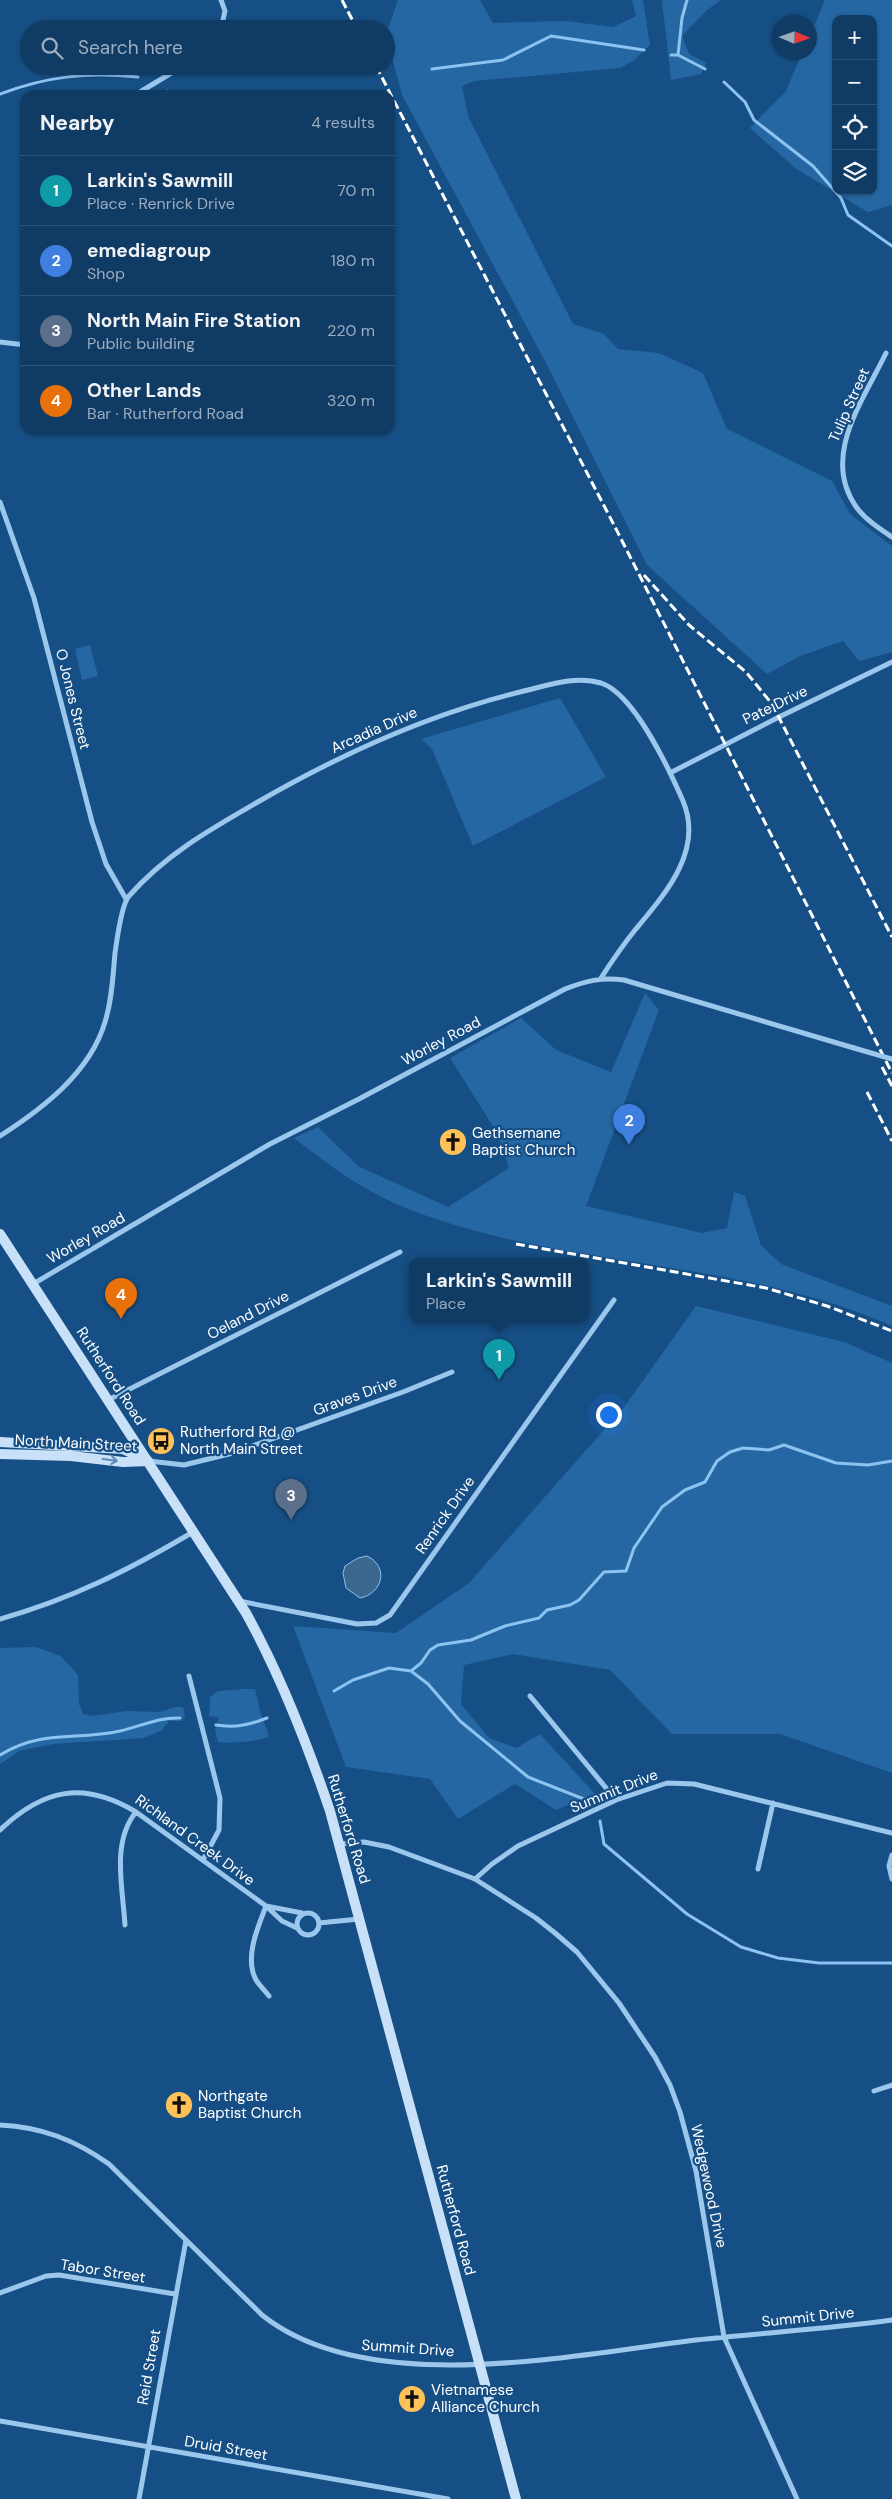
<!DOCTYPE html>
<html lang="en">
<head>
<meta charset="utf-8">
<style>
  body { margin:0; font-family:"DM Sans",sans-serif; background:#19426a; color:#f1f3f6 }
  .controls { position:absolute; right:15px; top:15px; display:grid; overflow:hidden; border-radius:10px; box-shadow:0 1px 4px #0004 }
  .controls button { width:45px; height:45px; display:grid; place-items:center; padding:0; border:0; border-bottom:1px solid #305578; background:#103b64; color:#f1f3f6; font:25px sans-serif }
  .compass { position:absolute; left:772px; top:15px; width:45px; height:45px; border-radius:50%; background:#103b64; box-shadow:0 1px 4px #0004; rotate:92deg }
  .you { position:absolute; left:608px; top:1414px; width:18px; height:18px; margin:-12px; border:4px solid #fff; border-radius:50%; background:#1a73e8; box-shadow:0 0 0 8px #1a73e833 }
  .badge { display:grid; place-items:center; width:32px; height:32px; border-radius:50%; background:#8abfa5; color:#fff; font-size:16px; font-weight:700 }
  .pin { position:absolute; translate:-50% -41px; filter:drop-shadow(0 1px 2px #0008) }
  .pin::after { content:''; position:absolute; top:26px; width:18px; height:15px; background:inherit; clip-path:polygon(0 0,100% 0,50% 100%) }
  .popup { position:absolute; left:409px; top:1258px; width:180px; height:65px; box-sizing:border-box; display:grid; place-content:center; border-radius:10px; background:#103b64; filter:drop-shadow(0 1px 4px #0005); font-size:16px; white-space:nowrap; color:#9cadbf }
  .popup b { font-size:19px; color:#f1f3f6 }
  .popup::after { content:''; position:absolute; left:50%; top:100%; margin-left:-10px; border:10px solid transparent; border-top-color:#103b64 }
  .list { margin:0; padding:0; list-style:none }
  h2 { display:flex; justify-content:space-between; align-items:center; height:65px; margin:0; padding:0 20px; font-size:21px }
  h2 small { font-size:16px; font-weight:400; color:#9cadbf }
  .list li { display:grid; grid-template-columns:32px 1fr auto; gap:15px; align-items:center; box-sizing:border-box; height:70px; padding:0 20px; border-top:1px solid #305578 }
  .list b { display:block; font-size:19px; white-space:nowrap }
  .list p { margin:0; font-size:16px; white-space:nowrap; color:#9cadbf }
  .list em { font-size:16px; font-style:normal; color:#9cadbf }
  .icon { flex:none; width:28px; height:28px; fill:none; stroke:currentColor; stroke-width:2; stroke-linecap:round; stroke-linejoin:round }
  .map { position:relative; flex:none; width:892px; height:2499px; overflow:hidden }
  .search { position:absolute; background:#103b64; box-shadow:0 1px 4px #0004; left:20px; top:20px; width:375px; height:55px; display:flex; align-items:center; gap:12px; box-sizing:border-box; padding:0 18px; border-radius:28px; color:#9cadbf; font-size:19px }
  .panel { position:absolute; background:#103b64; box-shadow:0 1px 4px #0004; left:20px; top:90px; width:375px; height:345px; border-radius:15px }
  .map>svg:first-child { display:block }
  .green { fill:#2567a3; fill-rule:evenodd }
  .water { fill:#3c678e; stroke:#8dc3f0 }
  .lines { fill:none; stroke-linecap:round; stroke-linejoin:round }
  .stream { stroke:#8dc3f0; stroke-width:3 }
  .street { stroke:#9bc7ed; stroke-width:5 }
  .secondary { stroke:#c8e1f9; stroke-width:10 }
  .rail { stroke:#fff; stroke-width:3; stroke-dasharray:9 4; stroke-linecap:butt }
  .street-bridge { stroke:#9bc7ed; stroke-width:5 }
  .oneway { stroke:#5d89b3 }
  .labels { text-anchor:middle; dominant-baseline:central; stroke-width:4.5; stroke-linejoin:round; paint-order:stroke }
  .street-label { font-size:15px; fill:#fff; stroke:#164f85 }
  .poi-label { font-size:15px; fill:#fff; stroke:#164f85; text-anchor:start }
</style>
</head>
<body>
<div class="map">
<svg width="892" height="2499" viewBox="0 0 892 2499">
  <rect width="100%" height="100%" fill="#164f85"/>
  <path class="green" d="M398,0H480L493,23L566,21L613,27L636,16L632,0H643L650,45L633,61L620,68L474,81L462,86L468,116L573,324L604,334L618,349L659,353L703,373L727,429L832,481L850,514L892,546V652L859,661L843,641L800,656L767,674L647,565L546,363L402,95L386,35Z
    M662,0H721L707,10L682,36L689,54L706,63L701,74L671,80Z
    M825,0H892V205L868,212L795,168L750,128L786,91L802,53L810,52V35ZM836,19H873V191H836Z
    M90,645L98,676L82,680L75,649Z
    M560,698L606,777L473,846L432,749L421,739Z
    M645,993L659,1010L586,1206L702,1233L727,1228L734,1192L745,1196L761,1245L781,1264L892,1306V1326C738,1257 562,1270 406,1208C365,1192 328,1165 294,1138L318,1127L358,1166L448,1207L509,1168L496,1131L450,1058L521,1018L556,1050L611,1072Z
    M696,1306L844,1342L892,1363V1773L780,1734H672L610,1670L513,1654L464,1665L461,1704L489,1738L516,1748L540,1734L595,1794L556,1810L515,1784L458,1819L430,1779L346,1767L293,1626L396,1633L469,1583L625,1406Z
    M36,1647L61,1656L78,1675L79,1704L83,1714L92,1716L126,1711L160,1712L176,1707H183L185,1716L182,1721H169L162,1730L144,1738L53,1744L19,1751L0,1764V1648Z
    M243,1689H255L260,1711L269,1736C259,1742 229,1744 218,1742L215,1730L219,1717L209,1716L210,1697L218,1691Z"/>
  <path class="water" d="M367,1556C390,1567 382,1594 360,1598L346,1588L343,1573L345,1566L358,1558Z"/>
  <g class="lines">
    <path class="stream" d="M671,55H678L682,18L687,0
      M678,55L705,69
      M432,69L503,60L551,36L644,50
      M724,82L745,102L754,120L813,166L841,198L848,215L892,246
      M167,91L174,95
      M0,94C48,76 87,72 138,77
      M321,95L329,93
      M411,1671L421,1663L430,1650L438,1645L471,1640L505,1626L539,1618L547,1610L570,1605L579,1600L604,1572L626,1571L634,1548L662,1507L685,1490L705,1482L717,1461L730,1452L743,1448L769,1450L784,1445L836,1463L868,1465L892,1461
      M334,1691L353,1680L389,1668L411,1671L428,1684L460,1721L528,1777L594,1803
      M216,1725C235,1728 249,1725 267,1718
      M0,1755C43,1729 76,1741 120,1731C141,1726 159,1717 180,1718
      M600,1821L604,1844L687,1914L741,1947L778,1958L819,1963H892"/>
    <path class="street" d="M221,0L225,11L221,29
      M135,95L183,66
      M0,342L25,345
      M886,353C863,401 820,457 857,508C866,520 880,529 892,537
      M0,502L34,598L92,822L106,864L126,899
      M670,773L779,717L892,662
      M0,1136C42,1109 90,1073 105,1022C112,1000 113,975 115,953C117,940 121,905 129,896C165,855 209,830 256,803C339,755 426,715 520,692C546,686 575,675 601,683C634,694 669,769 683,801C704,851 665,894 635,930C623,945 612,961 601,978
      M33,1284L270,1144L359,1099L565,989C586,981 601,977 624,980L854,1048
      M108,1400L400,1252
      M149,1461L184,1465L233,1453L403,1392L452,1372
      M239,1601L357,1624L376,1623L390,1615L614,1300
      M0,1619C71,1599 129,1570 193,1532
      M189,1676L220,1798L219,1830L203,1860
      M530,1696L616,1800
      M0,1830C44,1788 84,1781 136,1812L266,1906L282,1921L297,1928
      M339,1844L364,1842L389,1847L475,1879L536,1918L555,1933L577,1952L619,2003L655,2057L670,2085L680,2112L696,2171L724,2337L797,2499
      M892,1855L889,1866L892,1879
      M758,1869L773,1803
      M475,1879L492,1864L518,1846L616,1800L667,1783L694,1784L892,1833
      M266,1906C258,1927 244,1958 256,1980C260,1986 265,1991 269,1996
      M266,1906L302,1913
      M297 1924a11 11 0 1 1 22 0a11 11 0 1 1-22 0Z
      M319,1923L359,1919
      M125,1925C123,1889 111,1842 136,1812
      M874,2091L892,2085
      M0,2125C42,2127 75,2140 109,2164L262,2315C367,2399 572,2355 696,2340C761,2333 827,2329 892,2320
      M0,2293L46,2276L59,2275L175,2294
      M0,2421L448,2499
      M139,2499L186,2240"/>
    <path class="secondary" d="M0,1234L246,1613C281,1676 307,1743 330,1811L516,2499
      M0,1442L123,1449L148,1461
      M0,1454L71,1456L123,1462L148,1461"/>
    <path class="rail" d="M342,0L357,29
      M376,66L614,525L892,1073
      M644,575L689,625L746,672L772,704L892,937
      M882,1067L892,1086
      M867,1092L892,1141
      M516,1244L766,1288L827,1306L892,1331"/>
    <path class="street-bridge" d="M854,1048L892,1059"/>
  </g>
  <defs><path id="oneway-shaft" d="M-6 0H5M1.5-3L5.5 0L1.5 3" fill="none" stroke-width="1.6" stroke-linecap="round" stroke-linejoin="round" transform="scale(1.25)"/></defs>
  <use class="oneway" href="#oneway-shaft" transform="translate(110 1460) rotate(7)"/>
  <defs>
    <symbol id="church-disc" viewBox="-11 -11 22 22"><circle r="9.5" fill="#ffc258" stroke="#164f85"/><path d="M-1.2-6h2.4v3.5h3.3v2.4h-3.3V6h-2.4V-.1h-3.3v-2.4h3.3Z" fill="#111"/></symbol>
    <symbol id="bus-disc" viewBox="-11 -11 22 22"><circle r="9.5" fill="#ffc258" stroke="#164f85"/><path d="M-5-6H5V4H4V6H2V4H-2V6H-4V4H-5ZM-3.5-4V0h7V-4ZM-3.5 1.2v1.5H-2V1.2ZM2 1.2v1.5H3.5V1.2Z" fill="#111"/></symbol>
  </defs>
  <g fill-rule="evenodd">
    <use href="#church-disc" x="437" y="1126" width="32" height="32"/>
    <use href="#bus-disc" x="145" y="1425" width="32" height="32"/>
    <use href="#church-disc" x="163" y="2089" width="32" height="32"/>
    <use href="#church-disc" x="396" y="2383" width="32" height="32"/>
  </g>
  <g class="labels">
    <g class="street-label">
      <text transform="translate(849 405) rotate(-66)">Tulip Street</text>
      <text transform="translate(73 699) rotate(76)">O Jones Street</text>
      <text transform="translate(775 705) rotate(-26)">Pate Drive</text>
      <text transform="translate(374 730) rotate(-24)">Arcadia Drive</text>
      <text transform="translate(441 1041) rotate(-28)">Worley Road</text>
      <text transform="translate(86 1238) rotate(-30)">Worley Road</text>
      <text transform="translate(248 1315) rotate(-27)">Oeland Drive</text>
      <text transform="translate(111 1376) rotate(57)">Rutherford Road</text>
      <text transform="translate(355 1396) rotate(-20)">Graves Drive</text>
      <text transform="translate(76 1443) rotate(3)">North Main Street</text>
      <text transform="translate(445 1515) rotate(-55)">Renrick Drive</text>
      <text transform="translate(614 1791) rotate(-22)">Summit Drive</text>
      <text transform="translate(349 1829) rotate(73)">Rutherford Road</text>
      <text transform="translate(195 1840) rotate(36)">Richland Creek Drive</text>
      <text transform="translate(709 2186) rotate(78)">Wedgewood Drive</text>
      <text transform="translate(456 2220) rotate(75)">Rutherford Road</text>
      <text transform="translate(103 2271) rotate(9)">Tabor Street</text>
      <text transform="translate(808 2317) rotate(-6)">Summit Drive</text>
      <text transform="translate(408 2348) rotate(4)">Summit Drive</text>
      <text transform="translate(149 2367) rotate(-80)">Reid Street</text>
      <text transform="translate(226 2448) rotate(10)">Druid Street</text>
    </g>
    <g class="poi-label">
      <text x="472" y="1133">Gethsemane<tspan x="472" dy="17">Baptist Church</tspan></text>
      <text x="180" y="1432">Rutherford Rd @<tspan x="180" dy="17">North Main Street</tspan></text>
      <text x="198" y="2096">Northgate<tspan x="198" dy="17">Baptist Church</tspan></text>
      <text x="431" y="2390">Vietnamese<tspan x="431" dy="17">Alliance Church</tspan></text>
    </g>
  </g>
</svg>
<div class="controls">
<button>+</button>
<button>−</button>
<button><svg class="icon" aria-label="locate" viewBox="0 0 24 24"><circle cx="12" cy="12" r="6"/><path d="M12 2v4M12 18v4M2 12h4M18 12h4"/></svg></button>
<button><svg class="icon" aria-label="layers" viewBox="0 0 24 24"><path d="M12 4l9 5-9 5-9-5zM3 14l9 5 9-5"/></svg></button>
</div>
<svg class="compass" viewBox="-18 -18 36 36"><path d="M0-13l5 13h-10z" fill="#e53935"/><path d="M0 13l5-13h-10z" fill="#9cadbf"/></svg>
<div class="you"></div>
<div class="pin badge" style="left:499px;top:1380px;background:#0f9aa8">1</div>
<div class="popup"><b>Larkin's Sawmill</b>Place</div>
<div class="pin badge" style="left:629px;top:1145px;background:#3f7fe0">2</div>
<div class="pin badge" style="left:291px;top:1520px;background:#5c6f8a">3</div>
<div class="pin badge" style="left:121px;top:1319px;background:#e8710a">4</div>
<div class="search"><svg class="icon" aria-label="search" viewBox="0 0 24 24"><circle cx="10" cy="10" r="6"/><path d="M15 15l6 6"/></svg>Search here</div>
<section class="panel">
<h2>Nearby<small>4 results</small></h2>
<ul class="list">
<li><span class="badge" style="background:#0f9aa8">1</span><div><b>Larkin's Sawmill</b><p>Place · Renrick Drive</p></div><em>70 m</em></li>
<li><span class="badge" style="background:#3f7fe0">2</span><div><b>emediagroup</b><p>Shop</p></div><em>180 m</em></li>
<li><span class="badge" style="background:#5c6f8a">3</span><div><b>North Main Fire Station</b><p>Public building</p></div><em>220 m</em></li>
<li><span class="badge" style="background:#e8710a">4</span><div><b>Other Lands</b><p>Bar · Rutherford Road</p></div><em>320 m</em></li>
</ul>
</section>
</div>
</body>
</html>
